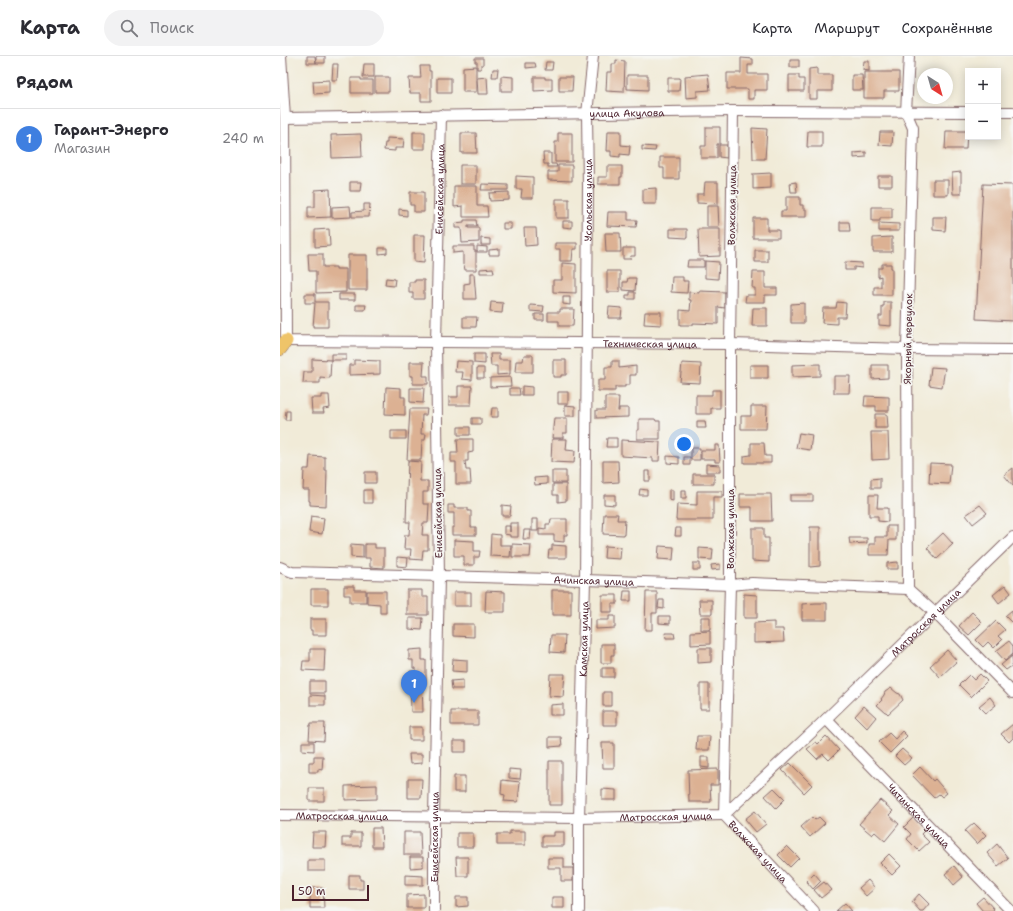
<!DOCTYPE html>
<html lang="ru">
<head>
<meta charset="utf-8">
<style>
  body { margin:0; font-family:"Shantell Sans",sans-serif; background:#f2f2f3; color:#2b2b33 }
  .controls { position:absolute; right:12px; top:12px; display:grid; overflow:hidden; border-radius:0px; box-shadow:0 2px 10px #0003 }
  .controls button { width:36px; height:36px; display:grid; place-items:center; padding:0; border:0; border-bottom:1px solid #e1e1e2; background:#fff; color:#2b2b33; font:20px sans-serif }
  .compass { position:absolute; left:637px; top:12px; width:36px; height:36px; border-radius:50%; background:#fff; box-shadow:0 2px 10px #0003; rotate:143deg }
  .scale { position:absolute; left:12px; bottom:10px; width:77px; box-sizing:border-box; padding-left:4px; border:2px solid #4a1f2b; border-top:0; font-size:11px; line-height:14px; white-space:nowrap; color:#4a1f2b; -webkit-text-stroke:3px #f6f6f2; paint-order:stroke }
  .you { position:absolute; left:404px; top:388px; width:14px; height:14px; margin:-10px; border:3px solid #fff; border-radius:50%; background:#1a73e8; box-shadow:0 0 0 6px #1a73e833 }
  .badge { display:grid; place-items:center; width:26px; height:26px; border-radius:50%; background:#111827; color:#fff; font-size:13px; font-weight:700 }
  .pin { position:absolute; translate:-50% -33px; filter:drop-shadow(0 1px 2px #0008) }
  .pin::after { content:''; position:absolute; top:21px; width:14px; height:12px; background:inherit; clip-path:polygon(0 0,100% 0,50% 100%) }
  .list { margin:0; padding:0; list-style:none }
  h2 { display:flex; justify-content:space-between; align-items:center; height:52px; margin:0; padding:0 16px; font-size:17px }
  h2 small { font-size:13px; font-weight:400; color:#7c7c81 }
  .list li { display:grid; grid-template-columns:26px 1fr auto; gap:12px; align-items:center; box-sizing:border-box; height:60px; padding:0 16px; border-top:1px solid #e1e1e2 }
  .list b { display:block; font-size:15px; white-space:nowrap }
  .list p { margin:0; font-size:13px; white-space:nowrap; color:#7c7c81 }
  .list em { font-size:13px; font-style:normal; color:#7c7c81 }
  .icon { flex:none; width:22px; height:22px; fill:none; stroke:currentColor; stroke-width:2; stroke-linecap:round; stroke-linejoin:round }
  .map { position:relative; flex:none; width:733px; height:855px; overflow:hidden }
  header { display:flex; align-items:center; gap:24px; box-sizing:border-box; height:56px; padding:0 20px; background:#fff; border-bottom:1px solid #e1e1e2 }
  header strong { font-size:19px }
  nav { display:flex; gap:22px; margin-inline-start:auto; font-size:14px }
  .search { width:280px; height:36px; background:#f2f2f3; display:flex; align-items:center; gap:10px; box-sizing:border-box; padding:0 14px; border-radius:22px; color:#7c7c81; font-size:15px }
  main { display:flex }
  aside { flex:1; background:#fff }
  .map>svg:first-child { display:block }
  .building { fill:#dcb193 }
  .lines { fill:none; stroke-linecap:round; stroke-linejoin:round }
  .minor-casing { stroke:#846668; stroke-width:12 }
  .major-casing { stroke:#846668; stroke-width:14 }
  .minor { stroke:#fff; stroke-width:10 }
  .major { stroke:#efc469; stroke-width:13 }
  .labels { text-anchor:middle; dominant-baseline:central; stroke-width:3.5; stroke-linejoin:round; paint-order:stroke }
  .street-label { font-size:10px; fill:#4a1f2b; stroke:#f6f6f2 }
</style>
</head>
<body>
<header>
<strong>Карта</strong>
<div class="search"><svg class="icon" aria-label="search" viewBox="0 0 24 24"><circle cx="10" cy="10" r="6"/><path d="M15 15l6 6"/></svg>Поиск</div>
<nav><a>Карта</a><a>Маршрут</a><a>Сохранённые</a></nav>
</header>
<main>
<aside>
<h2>Рядом<small></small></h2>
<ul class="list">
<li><span class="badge" style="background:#3f7fe0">1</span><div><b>Гарант-Энерго</b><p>Магазин</p></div><em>240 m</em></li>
</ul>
</aside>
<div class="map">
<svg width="733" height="855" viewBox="0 0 733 855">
  <rect width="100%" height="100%" fill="#f6f6f2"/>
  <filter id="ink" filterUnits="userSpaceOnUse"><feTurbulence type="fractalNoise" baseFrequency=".025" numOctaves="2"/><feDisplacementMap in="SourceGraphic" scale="8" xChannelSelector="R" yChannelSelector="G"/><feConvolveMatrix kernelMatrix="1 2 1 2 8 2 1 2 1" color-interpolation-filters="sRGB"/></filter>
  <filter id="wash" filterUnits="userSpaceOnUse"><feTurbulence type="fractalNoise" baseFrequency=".012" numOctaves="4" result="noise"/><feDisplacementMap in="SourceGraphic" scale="16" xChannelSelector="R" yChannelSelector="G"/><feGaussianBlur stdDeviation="0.9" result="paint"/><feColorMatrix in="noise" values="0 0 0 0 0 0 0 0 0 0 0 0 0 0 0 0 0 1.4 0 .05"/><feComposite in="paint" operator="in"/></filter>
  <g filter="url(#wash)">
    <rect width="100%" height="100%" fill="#f1ebd8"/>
    <g id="blocks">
      <path class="building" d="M27,0H35L36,7H27Z
        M36,0H45V7H36Z
        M195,2H203V9H201V13H197V6H195Z
        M461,2L473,3V9H468V18H487V34H474V43H468V33H447V17H461Z
        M336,4L345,5L344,36L326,35L327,16H332V8H336Z
        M510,4H519V11H510Z
        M584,5H589V15L583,14Z
        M266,6H273L272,14H265Z
        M246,7H255L256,11L246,12Z
        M53,8H58L57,24H52Z
        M84,8H94V21H83Z
        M140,10H149V15H151V45H141V37H130L129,22H141Z
        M196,10V36H183V11Z
        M537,12V19H552V35H537V43H529V13Z
        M213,13H218L217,21H212Z
        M584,16H619V35H604V42H584Z
        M428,18L430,34L417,35V41L406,42L405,20Z
        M347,19H368V34L347,33Z
        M509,19H519V23H524V35H509Z
        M572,19H582L583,34H572Z
        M221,20L233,21V35H221Z
        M95,21H109V36H95Z
        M207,21L208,38H198L197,22Z
        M254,21H265V23H272V34L254,35Z
        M279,21H293L292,35H279Z
        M71,22H81V24H93V37H71Z
        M157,22H171V37H157Z
        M388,22H400L399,35H388Z
        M49,24V37L34,38L33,25Z
        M426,71H440V88H437V102H421V90H426Z
        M472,72L487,73L485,103H473Z
        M328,75H341V89L350,90L349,99L340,98V101L331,100V95H327Z
        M528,75H542V91H527Z
        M666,75H687L686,93H665Z
        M133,76H145V93H133Z
        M600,76H613L612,90L599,89Z
        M181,77H196L197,97H181Z
        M278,77H292V106H275V86H278Z
        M81,78L82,101L52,102L51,79Z
        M107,82L124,83L123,92H115V95L104,94L105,87H107Z
        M439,89H447V102L439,101Z
        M362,90L376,91L375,95L362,94Z
        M586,96V101L574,102V97Z
        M263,97H271V108H276L277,111H268V108H264Z
        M380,101H399V123H384V112H380Z
        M180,109H196V128H180Z
        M278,109H292V125L268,124V116H278Z
        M327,110H342V121H340V128H318V121H327Z
        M681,116V138H673L672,117Z
        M491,117V132L473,133V118Z
        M236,120L253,121V142H241L242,133H236Z
        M598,120H612V130H598Z
        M653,124H668V139H653Z
        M70,126H81L80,135H70Z
        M425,126H438V148L417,147V138H424Z
        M516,126L517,136H511L510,127Z
        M202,128L228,129V134H201Z
        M703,128L733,129V265L696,263Z
        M174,130H197V150H207L208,161H183V150L174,151Z
        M376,132V148H363V133Z
        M50,133L51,161L28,162V151H35V134Z
        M130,136H144V156H134V149H130Z
        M229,136V144L210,145L209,137Z
        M506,141H520V149H523V153H526V161H501V155H506Z
        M276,143H289V162H276Z
        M84,148H90L89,161H72V156L84,155Z
        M70,150L71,161L52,162V151Z
        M427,150H438L439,171H427Z
        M592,151H612V162H600V165H592Z
        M119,153L127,154V160L119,159Z
        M328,156H348V164H357L356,171L327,170Z
        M653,161H666L665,175L653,174Z
        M473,162H487V174H499V182H473Z
        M184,164H196L197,170H188V172H199V186L182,187L181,172H175V167L184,166Z
        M283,165H292V172L283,171Z
        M560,166H569L570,175H560Z
        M223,167H231V173H223Z
        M599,167L619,168V175H599Z
        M244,172H256L257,189L245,190Z
        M49,173L50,190L35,191V174Z
        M390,173H407V182L390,181Z
        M418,173H440V200L419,201Z
        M325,177H340L341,196H326Z
        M134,179H145L144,207L134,206Z
        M612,181V196H593V182Z
        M201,182L210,183V189H201Z
        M275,187H297V193H293L292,205H280V193H275Z
        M173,190H194V195H196V214H185L184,209H183V196L173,197Z
        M197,190L207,191V196H197Z
        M99,192H107V197L99,198Z
        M343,192H355V200H351L350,203H343Z
        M219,193V199H209V194Z
        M475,194H488V206H475Z
        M28,198H43V211H56V213H66V236L36,237V215H29Z
        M68,199H87V234H68Z
        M408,204H424V211H407Z
        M425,205L439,206L438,223L425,222Z
        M565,206L582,207V212L574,211V214H565Z
        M282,207L296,208V237L273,236V224H282Z
        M602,208H611V212H612V239H594V231H601V220L598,221V212H602Z
        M213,212L214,217H200V213Z
        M327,215H340V236H327Z
        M473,216H485V232H497V239H485V246H465L466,239H475V232H472Z
        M190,218H194L196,243H184V228L190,227Z
        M392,221H403V225H408L407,237L391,236Z
        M106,222L115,223L114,230L105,229Z
        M348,222H356L355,235L343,234V226H347Z
        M135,224H144V243H133V237H129V226H135Z
        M419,235L445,236V252L438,251V268L413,267V269H400V254L410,255L411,244H409V236L419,237Z
        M350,236H355V243H346V239H350Z
        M25,238H35V246H48V271H33L35,247H25Z
        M59,238H75V244H59Z
        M283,241H290V249L283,248Z
        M211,246L223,247L222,257L210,256Z
        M557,246L566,247L565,261H557V268L542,267L543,252H556Z
        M604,246H611V270L599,269V260H602V250H604Z
        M524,247V267H511V248Z
        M76,249H86L85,254H76Z
        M250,249L264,250L263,256L250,255Z
        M329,251L342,252L341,262H328Z
        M473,252H487V270H472Z
        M280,253H294L293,270H279V265H268V256H280Z
        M365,256H381V269L364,268Z
        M255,258H264V264H255Z
        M183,261H197L196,271H183Z
        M51,298H66V304H51Z
        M194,298H205V308L194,307Z
        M210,298H219V304H230V318L217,319V310H211Z
        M244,299H253V316H235L236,305H243Z
        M32,303L51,304L50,322L40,321V327H23L24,316H32Z
        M74,304L100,305V318L69,319V309H74Z
        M273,304H286V319H281V321H273Z
        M176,305L192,306V324L182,323L183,316H175Z
        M332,305H339V312L356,310V319H350V329H345V331H335V335H318V324H325V311H332Z
        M130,306H144L143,320H148V328H133V320H130Z
        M402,307L421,308L420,327L400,326Z
        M540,308V320L512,321V309Z
        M470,309H488V322H470Z
        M592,309H608V322L592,323Z
        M651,311L665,312L662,331L649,329Z
        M197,312H204V322H197Z
        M554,320H570L569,337H554Z
        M230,321L231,330L210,331V322Z
        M178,330H192L191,349H169V341H178Z
        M242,330L252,331V339H242Z
        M106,331L121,332V341H125V359L105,358Z
        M130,332H144L143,347L130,346Z
        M230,332H239L240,339H230Z
        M432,334H440V352H431V358H416V339H432Z
        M278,336H288V348H278Z
        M41,339H49L50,352L43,353L44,357H32L31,342H41Z
        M585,340L609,341V355H596V350H584Z
        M325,341H339L338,355H339V352H348V361L316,362V354H325Z
        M285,349L295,350V360H285Z
        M471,350H487L486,373H461V360H471Z
        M212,352H218V361H211Z
        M130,353H147L146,359H142L141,378H146L145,384H142L141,404H127Z
        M6,355H10V364H5Z
        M595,358H607L608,372H595Z
        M192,362H201V368H192Z
        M274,362H287V377H283V382H272Z
        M359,363H375L376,365H380V383H357V374H359Z
        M417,365H425L426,372H417Z
        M178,371H190V379H178Z
        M111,375H126V383H111Z
        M591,376H608L609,403L592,404Z
        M519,377L532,379L530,394L516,392Z
        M327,382H337V391H326Z
        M177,383H193V396L188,397V405H185L186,414H190L191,428H176V406H171V397H178Z
        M272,383H287L286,394L295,395L294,407L271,406Z
        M341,384L380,386L379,405H373V402L341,400Z
        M471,387H484L485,400H491V407H464V400L471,399Z
        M435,389H439L440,406H435V403H421V394H435Z
        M411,392H420V404H411Z
        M30,400L45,401V414H47L46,450L30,449V445H29V434H23L24,413H29Z
        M387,400L399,401V408L387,407Z
        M404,401H410V409H404Z
        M128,405L141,406L140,425H148V436H143V448H149L148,467H143L142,479H148V494H143L142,504L130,503L131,493H124L125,479H129L130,466H126Z
        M323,405H338L339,426L323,427Z
        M650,407L671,408L669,428L649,427Z
        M426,408L440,409V416H426Z
        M733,412V430L724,419Z
        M272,415H286V427H272Z
        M365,415H370V425H365Z
        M85,416H96V427H85Z
        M413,418H434V428H413Z
        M267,421V428L255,429L254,422Z
        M600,422V432H591V423Z
        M273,428H286V445L278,446V439H273Z
        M360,433L367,434V439H359Z
        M84,434H92V447H84Z
        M389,434H393V445L389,444Z
        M401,434H406V442H401Z
        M417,435H442V441H433V464H396L397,448L417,449Z
        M460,438H491L492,465H472V451H460Z
        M324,439H335V449L324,448Z
        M510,439H533V445H510Z
        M589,439H598L597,452H608V466L598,465V460H589Z
        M168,449H174V452H188V455H191V471H196V479H172V471H174V457H168Z
        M222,449L231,450L230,460H222Z
        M700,449L707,457L693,468L686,459Z
        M324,458H338L337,464H345L344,479L323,478Z
        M31,460L44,462L42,478L29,476Z
        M252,463H258V475H252Z
        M271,463H287V479H284V486L274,485V479H259V472L266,473V468H270Z
        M230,467H238V481H230V479L224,478V470H230V476Z
        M607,470H616V484H609L608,499H589V488H595V481H607Z
        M530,471H540V510L530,511Z
        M396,472H401V480H395Z
        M472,472H484V482H489V506L472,505Z
        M244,474H251L250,483H243Z
        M663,477L673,488L657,503L647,492Z
        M211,478L220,479V489H231L230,501L210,500Z
        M569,482H587V487L570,488Z
        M174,484L194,485V495H200L199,501H194V509H184V500H174Z
        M71,488L83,489V502L71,501Z
        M85,488H95V492H104V512L90,511V502H85Z
        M232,488L251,489L250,501H232Z
        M272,489L286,490V502H268L269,494H272Z
        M325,490L341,491L340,503L324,502Z
        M379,490L394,491L393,504L378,503Z
        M419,492L433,493L432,504L419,503Z
        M117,501L128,502L127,511L117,510Z
        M618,506V513H607V507Z
        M413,507H420V514H413Z
        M440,508V513L432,514L431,509Z
        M725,529L731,537L719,547L713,539Z
        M64,530H74V534H86V546H70V539H64Z
        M31,533H48V549H31Z
        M127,534H142V541H148V559H127Z
        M272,534H291V559H272Z
        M87,535H106V557H100V548L87,547Z
        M206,535L225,536V556H205Z
        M344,535H351V545H343Z
        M174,536H191V550H174Z
        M366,536H377V557H372V574H365Z
        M464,538L477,539V562H464Z
        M322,539H337V548H332V556H322Z
        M379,544H384V553L378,552Z
        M419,544H432V558H420Z
        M536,547H547V564H522V548Z
        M732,554L733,565L731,566L725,560Z
        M692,556L702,566L689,579L679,570Z
        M329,560H335V572L316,573V564H329Z
        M379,560H390V568L379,567Z
        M421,561H430V574H421Z
        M129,562H143L142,574L129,573Z
        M30,563H46V579H32V574H30Z
        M716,565L725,574L718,580L722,584L714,592L708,586L703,591L696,584Z
        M494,566V573H503L504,586L474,587V567Z
        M173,568H194V581L173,580Z
        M430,575V588L411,589V576Z
        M385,577H394L395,582H386Z
        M271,579H285L284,597L270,596Z
        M729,585L733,590V598L725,605L716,595Z
        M321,588H334V599H331V607H321Z
        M418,592H431V606L418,607Z
        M30,593H45L44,615L22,614L23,605H30Z
        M142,593V604H146V628H142L143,656H131L130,615H136V612H133V604H129V594Z
        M667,594L677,605L660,621L650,610Z
        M732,600L733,609L726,614L721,609Z
        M173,603L187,604V616L172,615Z
        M322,612H334V621H322Z
        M270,618H285L283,641L269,640Z
        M700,618L707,625L691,641L679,629L689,619L694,624Z
        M183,624V633H172L171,625Z
        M30,625H45V637H30Z
        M420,628H429V653H420Z
        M611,632L617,637L620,638L623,644L608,658L606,656H605L597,649L602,644L601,643L604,639L605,636Z
        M323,636H331V650H323Z
        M30,639L45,640V649H30Z
        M710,641L716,649L706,657L699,650Z
        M283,648V659H270V649Z
        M584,650L596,661L587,672L575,660Z
        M171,655H198V669H171Z
        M323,655H337V669H323Z
        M31,667H45L44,685L29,684L30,669H31Z
        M733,668V682L729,686L721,678Z
        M129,671H142V684H129Z
        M622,675L627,680L610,697L599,686L609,677L615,683Z
        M417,680H430L429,694H416Z
        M546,680L559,694L549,704L543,698L537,703L527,693L536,686L538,688Z
        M269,681H281L282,690L269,691Z
        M173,685H186V696H173Z
        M22,686H34V695L22,694Z
        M322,687H334V712H323Z
        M622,693L632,702L624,709L615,700Z
        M129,698H142V707L130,708Z
        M34,700H43L42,714L38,713V716H29V706H34Z
        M421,701H429V712L421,711Z
        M269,705H282V749H269Z
        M510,707L532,729L524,737L502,714Z
        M640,711L653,725L655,723L667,737L662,741L659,738L654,742L632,719Z
        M229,713L241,714L240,723L229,722Z
        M438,713V729H430L431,746H409L408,714Z
        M174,720H185V736H174Z
        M128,723H142L141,742H128Z
        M222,724L240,726L238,746L224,745L225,739L221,738Z
        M97,729V743L65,744V730Z
        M29,732H44V745H29Z
        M494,732L505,743L496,752L485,740Z
        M322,733L336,734V744H322Z
        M600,744L613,755L609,759L619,768L605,785L595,776L592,779L579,768Z
        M475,755L486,768L476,776L465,763Z
        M532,761L535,764L539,761L545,767L530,781L521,771Z
        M634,761L646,773L641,778L649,786L639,795L627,783L631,778L624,771Z
        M694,767L706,779L697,788L685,775Z
        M92,772H101L102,791H92Z
        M230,775H245V789H217V778H230Z
        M33,776H46L45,791H32Z
        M124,776H140L141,799H124Z
        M274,776H284V790H262V780H274Z
        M71,777H81V790H62V782H71Z
        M177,777H193V791H177Z
        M717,788L728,802L718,810L707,797Z
        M507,790L519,802L510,811L498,799Z
        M609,798L621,810L612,819L600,807Z
        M130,801H143V811L130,812Z
        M176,801H188V820H177Z
        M268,802H284V812H293V825H281V812H268Z
        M28,804H45V815H28Z
        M674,810L683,821L674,829L665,818Z
        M534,817L541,825L533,833L526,825Z
        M69,819H80V824H83V833H69Z
        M125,819L143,820V829H125Z
        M588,824L595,832L586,840L579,832Z
        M544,826L551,834L541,842L534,834Z
        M30,832H43L44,852H30Z
        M144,838V852H127V839Z
        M639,838L649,848L643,855H640L632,846Z
        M176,841H188V850L176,851Z
        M272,841H284V852H272Z
        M703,841L714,853L712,855H703L696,847Z
        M565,847L572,855H556Z"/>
    </g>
  </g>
  <g filter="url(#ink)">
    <use href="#blocks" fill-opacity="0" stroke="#846668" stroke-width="1"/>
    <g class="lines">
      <defs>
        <g id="minor">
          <path id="s1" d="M1,0L5,62L6,285L450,288L627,293L733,294"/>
          <path d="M629,0L626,56L633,72L627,293L628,533L655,557L733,637"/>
          <path id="s2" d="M453,55L450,288V529L444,759L534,855"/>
          <path d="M718,56H733"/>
          <path id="s3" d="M5,62L453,55L688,56"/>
          <path id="s4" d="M0,511L12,516L305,524L450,529L472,527L628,533"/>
          <path id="s5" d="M546,663L731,855"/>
          <path id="s6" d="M0,759L299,762L444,759L546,663L733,481"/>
          <path id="s7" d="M154,855V761L159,521L156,287L161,59"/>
          <path id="s8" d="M299,855V762L305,524L308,130L307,58L313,0"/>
        </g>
        <path id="major" d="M0,293L6,285"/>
      </defs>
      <use href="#minor" class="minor-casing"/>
      <use href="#major" class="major-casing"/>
      <use href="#minor" class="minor"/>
      <use href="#major" class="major"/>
    </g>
  </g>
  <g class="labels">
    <g class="street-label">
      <text stroke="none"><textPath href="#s3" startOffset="342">улица Акулова</textPath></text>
      <text stroke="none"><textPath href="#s7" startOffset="722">Енисейская улица</textPath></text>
      <text stroke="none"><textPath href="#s8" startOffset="711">Усольская улица</textPath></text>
      <text transform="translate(452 149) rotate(-89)">Волжская улица</text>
      <text transform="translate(628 283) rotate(-89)">Якорный переулок</text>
      <text stroke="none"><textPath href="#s1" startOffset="649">Техническая улица</textPath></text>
      <text transform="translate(158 457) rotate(-91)">Енисейская улица</text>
      <text transform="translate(450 473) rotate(-90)">Волжская улица</text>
      <text stroke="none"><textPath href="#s4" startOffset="315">Ачинская улица</textPath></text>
      <text stroke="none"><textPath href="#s6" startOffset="723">Матросская улица</textPath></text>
      <text stroke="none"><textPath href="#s8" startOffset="272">Камская улица</textPath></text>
      <text stroke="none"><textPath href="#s5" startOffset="134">Читинская улица</textPath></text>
      <text stroke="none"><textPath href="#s6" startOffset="62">Матросская улица</textPath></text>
      <text stroke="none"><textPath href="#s6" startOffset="386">Матросская улица</textPath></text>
      <text stroke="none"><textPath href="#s7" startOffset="74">Енисейская улица</textPath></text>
      <text stroke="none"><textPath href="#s2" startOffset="754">Волжская улица</textPath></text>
    </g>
  </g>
</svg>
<div class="controls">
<button>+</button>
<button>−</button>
</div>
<svg class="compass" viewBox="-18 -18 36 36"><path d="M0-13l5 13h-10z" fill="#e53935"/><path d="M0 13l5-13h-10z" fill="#7c7c81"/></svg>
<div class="scale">50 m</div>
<div class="you"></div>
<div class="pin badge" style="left:134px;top:647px;background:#3f7fe0">1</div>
</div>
</main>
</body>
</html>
